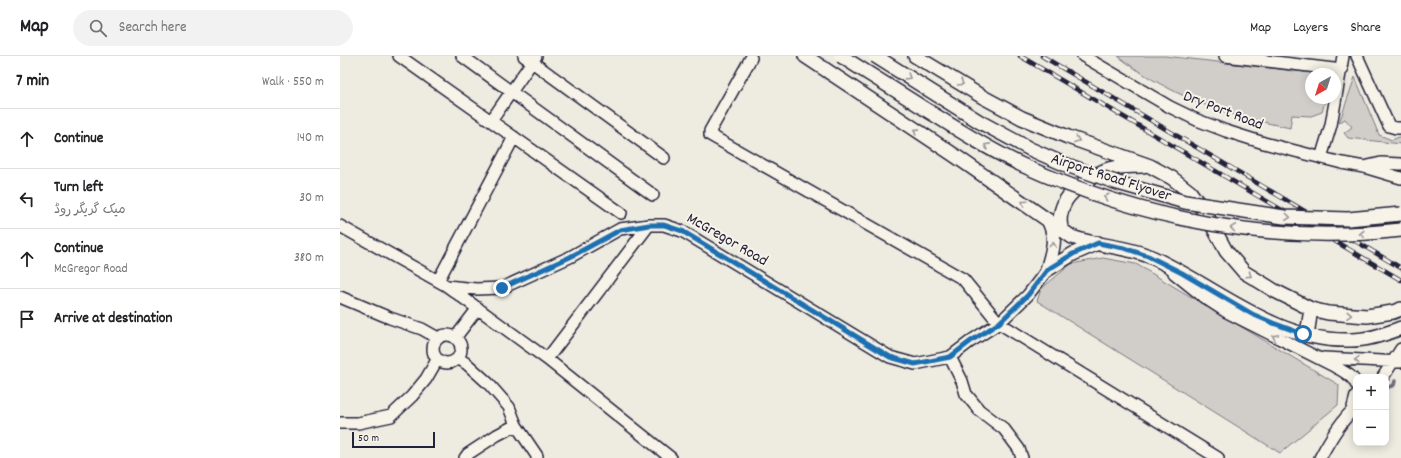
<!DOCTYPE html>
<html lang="en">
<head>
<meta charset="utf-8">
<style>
  body { margin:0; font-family:Dekko,"Playpen Sans Arabic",sans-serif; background:#f2f2f2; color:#202124 }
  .controls { position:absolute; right:12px; bottom:12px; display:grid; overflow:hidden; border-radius:8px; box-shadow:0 2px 10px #0003 }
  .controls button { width:36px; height:36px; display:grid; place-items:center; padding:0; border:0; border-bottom:1px solid #e0e0e0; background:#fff; color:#202124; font:20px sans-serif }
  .compass { position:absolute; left:965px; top:12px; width:36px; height:36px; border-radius:50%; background:#fff; box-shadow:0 2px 10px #0003; rotate:219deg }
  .scale { position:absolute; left:12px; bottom:10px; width:83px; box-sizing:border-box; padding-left:4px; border:2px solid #22223b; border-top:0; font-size:11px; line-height:14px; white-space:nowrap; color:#22223b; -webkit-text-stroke:3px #f7f3e8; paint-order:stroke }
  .stop { position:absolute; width:12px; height:12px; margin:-9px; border:3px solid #1f6fb2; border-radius:50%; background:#fff }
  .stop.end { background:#1f6fb2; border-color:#fff; box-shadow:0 1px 4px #0008 }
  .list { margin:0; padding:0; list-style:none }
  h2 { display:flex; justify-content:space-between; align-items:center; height:52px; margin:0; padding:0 16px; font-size:17px }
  h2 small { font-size:13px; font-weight:400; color:#757577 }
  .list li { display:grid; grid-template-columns:26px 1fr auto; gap:12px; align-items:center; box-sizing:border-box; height:60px; padding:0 16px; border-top:1px solid #e0e0e0 }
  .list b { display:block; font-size:15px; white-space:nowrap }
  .list p { margin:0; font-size:13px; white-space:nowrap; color:#757577 }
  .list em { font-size:13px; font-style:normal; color:#757577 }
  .icon { flex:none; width:22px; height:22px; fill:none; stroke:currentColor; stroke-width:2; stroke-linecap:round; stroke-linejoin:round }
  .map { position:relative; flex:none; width:1061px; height:402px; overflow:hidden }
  header { display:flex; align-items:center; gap:24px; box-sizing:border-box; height:56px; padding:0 20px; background:#fff; border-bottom:1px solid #e0e0e0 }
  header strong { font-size:19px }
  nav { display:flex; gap:22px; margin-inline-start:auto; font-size:14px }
  .search { width:280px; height:36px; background:#f2f2f2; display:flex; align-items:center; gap:10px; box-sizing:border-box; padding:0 14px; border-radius:22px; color:#757577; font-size:15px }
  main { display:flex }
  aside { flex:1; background:#fff }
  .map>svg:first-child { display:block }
  .green { fill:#d1cdc9; stroke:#7a7882 }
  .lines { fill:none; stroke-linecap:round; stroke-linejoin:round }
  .stream { stroke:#716f7b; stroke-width:3.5 }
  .minor-casing { stroke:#22223b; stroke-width:14 }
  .major-casing { stroke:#22223b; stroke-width:16 }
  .minor { stroke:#f7f3e8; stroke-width:11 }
  .major { stroke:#f7f3e8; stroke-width:13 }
  .rail-casing { stroke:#22223b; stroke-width:4.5 }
  .rail { stroke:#f7f3e8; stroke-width:3; stroke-dasharray:9; stroke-linecap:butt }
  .major-bridge-casing { stroke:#22223b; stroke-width:16; stroke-linecap:butt }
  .major-bridge { stroke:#f7f3e8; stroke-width:13 }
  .oneway { stroke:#97959a }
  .route { stroke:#1f6fb2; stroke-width:5 }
  .labels { text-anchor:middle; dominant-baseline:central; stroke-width:4; stroke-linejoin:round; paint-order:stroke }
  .street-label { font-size:16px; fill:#22223b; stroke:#f7f3e8 }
</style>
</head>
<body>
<header>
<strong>Map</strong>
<div class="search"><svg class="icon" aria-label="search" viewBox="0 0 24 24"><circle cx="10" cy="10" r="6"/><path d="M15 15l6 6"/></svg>Search here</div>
<nav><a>Map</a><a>Layers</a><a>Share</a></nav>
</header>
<main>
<aside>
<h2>7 min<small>Walk · 550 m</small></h2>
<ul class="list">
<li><svg class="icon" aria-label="ahead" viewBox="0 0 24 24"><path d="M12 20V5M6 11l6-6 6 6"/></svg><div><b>Continue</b></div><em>140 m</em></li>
<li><svg class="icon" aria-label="left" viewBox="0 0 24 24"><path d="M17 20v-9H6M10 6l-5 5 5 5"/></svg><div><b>Turn left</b><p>میک گریگر روڈ</p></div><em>30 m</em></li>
<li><svg class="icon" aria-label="ahead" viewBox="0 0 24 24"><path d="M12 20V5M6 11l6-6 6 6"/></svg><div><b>Continue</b><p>McGregor Road</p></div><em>380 m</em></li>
<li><svg class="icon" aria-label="arrive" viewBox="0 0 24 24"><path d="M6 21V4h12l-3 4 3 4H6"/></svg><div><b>Arrive at destination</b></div></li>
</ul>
</aside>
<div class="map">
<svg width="1061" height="402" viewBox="0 0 1061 402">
  <rect width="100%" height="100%" fill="#eeebe1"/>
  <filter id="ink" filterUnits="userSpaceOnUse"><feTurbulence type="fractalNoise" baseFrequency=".025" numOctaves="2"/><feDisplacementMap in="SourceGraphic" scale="8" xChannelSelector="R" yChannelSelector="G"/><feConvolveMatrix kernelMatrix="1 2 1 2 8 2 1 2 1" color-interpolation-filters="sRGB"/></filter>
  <g filter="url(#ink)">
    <path class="green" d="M778,0H825L982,18H971V42H986L982,56L971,60L952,59L950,72C933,68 916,65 899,60C860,50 810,26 778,0Z
      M1015,21L1039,79L1052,84L1061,80V88L1008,82L1004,77L1012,71L1005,63L999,67Z
      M763,202L796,208L999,329L998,349L940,397L697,245L701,233L731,208Z"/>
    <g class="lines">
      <path class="stream" d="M1046,332L1054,329L1055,325"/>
      <defs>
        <path id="minor" d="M59,0L281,157
          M122,0L313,139
          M184,0L324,102
          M743,0L830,51L857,64L886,75L924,87L1002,107L1024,111L1061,122
          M885,0L1002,14
          M1017,0L1049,70L1056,72H1061
          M411,2L370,75V79L623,223L659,267L878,402
          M151,65L196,0
          M981,102L991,69L1003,0
          M1024,111L1041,107L1061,108
          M0,170L107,230L136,233L162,232L230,201L280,173L309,169H324L342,175L550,301L575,308L610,301L631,285L659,267L688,239L707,214
          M834,217L865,242L885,255L994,310C1002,315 1013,319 1016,328
          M98,225L174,81
          M107,230L207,303L331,402
          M0,241L50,262L82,273L98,282
          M93 293a14 14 0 1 1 28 0a14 14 0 1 1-28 0Z
          M115,282L138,252
          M610,301L622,325L626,338L639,354L664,373L679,393L682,402
          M118,302L127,308L148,327L169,351L176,369L197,400V402
          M984,302L1061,306
          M207,303L309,169
          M1043,321L1061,293
          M1012,355L1016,340
          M0,367H18L51,360L72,340L86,323L97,304
          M125,402L128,398L157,379L176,369
          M980,402C989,385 1001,364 1016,351"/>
        <path id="major" d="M465,0L614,99L732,181C757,190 784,190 809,200C875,229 935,287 1011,284C1027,284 1046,278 1061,272
          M575,0L641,40L682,62L728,81L810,110L832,122L850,136L866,158L886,195L904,216L935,235L971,253L988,257L1027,260L1053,256L1061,253
          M722,174C718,165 721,152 726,144C733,133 756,117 769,113C779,110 792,110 803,110
          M707,214L733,198L758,187
          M707,214C712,196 718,182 708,164
          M967,279L971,253"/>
      </defs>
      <use href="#minor" class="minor-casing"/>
      <use href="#major" class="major-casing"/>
      <use href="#minor" class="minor"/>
      <use href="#major" class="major"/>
      <defs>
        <path id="rail" d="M680,0L1061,224
          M702,0L1061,212"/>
      </defs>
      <use href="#rail" class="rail-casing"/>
      <use href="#rail" class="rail"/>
      <defs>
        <path id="major-bridge" d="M501,0C529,18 557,35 585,53C617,73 648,93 682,109C800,163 932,189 1061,174
          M535,0L640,66L690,93L724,108L778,127L845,146L944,161L1008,163L1061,158"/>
      </defs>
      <use href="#major-bridge" class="major-bridge-casing"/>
      <use href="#major-bridge" class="major-bridge"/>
    </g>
    <defs><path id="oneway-chevron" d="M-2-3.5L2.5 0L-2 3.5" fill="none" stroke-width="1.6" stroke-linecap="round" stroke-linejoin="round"/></defs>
    <g class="oneway">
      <use href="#oneway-chevron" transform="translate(568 21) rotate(32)"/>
      <use href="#oneway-chevron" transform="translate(621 27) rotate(31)"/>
      <use href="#oneway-chevron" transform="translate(576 75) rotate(-147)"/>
      <use href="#oneway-chevron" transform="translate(737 84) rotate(20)"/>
      <use href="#oneway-chevron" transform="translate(647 90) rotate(-152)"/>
      <use href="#oneway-chevron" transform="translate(766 141) rotate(-162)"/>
      <use href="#oneway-chevron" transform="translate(684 147) rotate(-146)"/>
      <use href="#oneway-chevron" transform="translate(948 161) rotate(5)"/>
      <use href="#oneway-chevron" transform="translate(893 172) rotate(-172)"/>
      <use href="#oneway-chevron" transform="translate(1022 178) rotate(177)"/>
      <use href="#oneway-chevron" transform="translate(713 189) rotate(-83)"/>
      <use href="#oneway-chevron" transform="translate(909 219) rotate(34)"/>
      <use href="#oneway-chevron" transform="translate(1009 259) rotate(3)"/>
      <use href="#oneway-chevron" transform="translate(935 281) rotate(-153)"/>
      <use href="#oneway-chevron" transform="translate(1017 304) rotate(-177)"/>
    </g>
  </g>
  <g class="lines" filter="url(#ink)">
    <path class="route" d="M162,232L230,201L280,174L309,169H324L342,175L550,301L575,308L610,301L631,285L659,267L688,239L707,214L733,198L758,187L784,192L808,200L842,217L912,258L933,267L963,278"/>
  </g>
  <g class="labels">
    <g class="street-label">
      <text transform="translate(883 55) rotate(21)">Dry Port Road</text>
      <text transform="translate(771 122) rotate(18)">Airport Road Flyover</text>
      <text transform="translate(387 184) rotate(30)">McGregor Road</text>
    </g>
  </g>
</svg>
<div class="controls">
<button>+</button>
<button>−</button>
</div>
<svg class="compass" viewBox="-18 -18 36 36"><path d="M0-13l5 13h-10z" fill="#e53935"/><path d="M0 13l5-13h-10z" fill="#757577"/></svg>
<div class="scale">50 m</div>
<div class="stop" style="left:963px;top:278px"></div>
<div class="stop end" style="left:162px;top:232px"></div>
</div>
</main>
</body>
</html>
